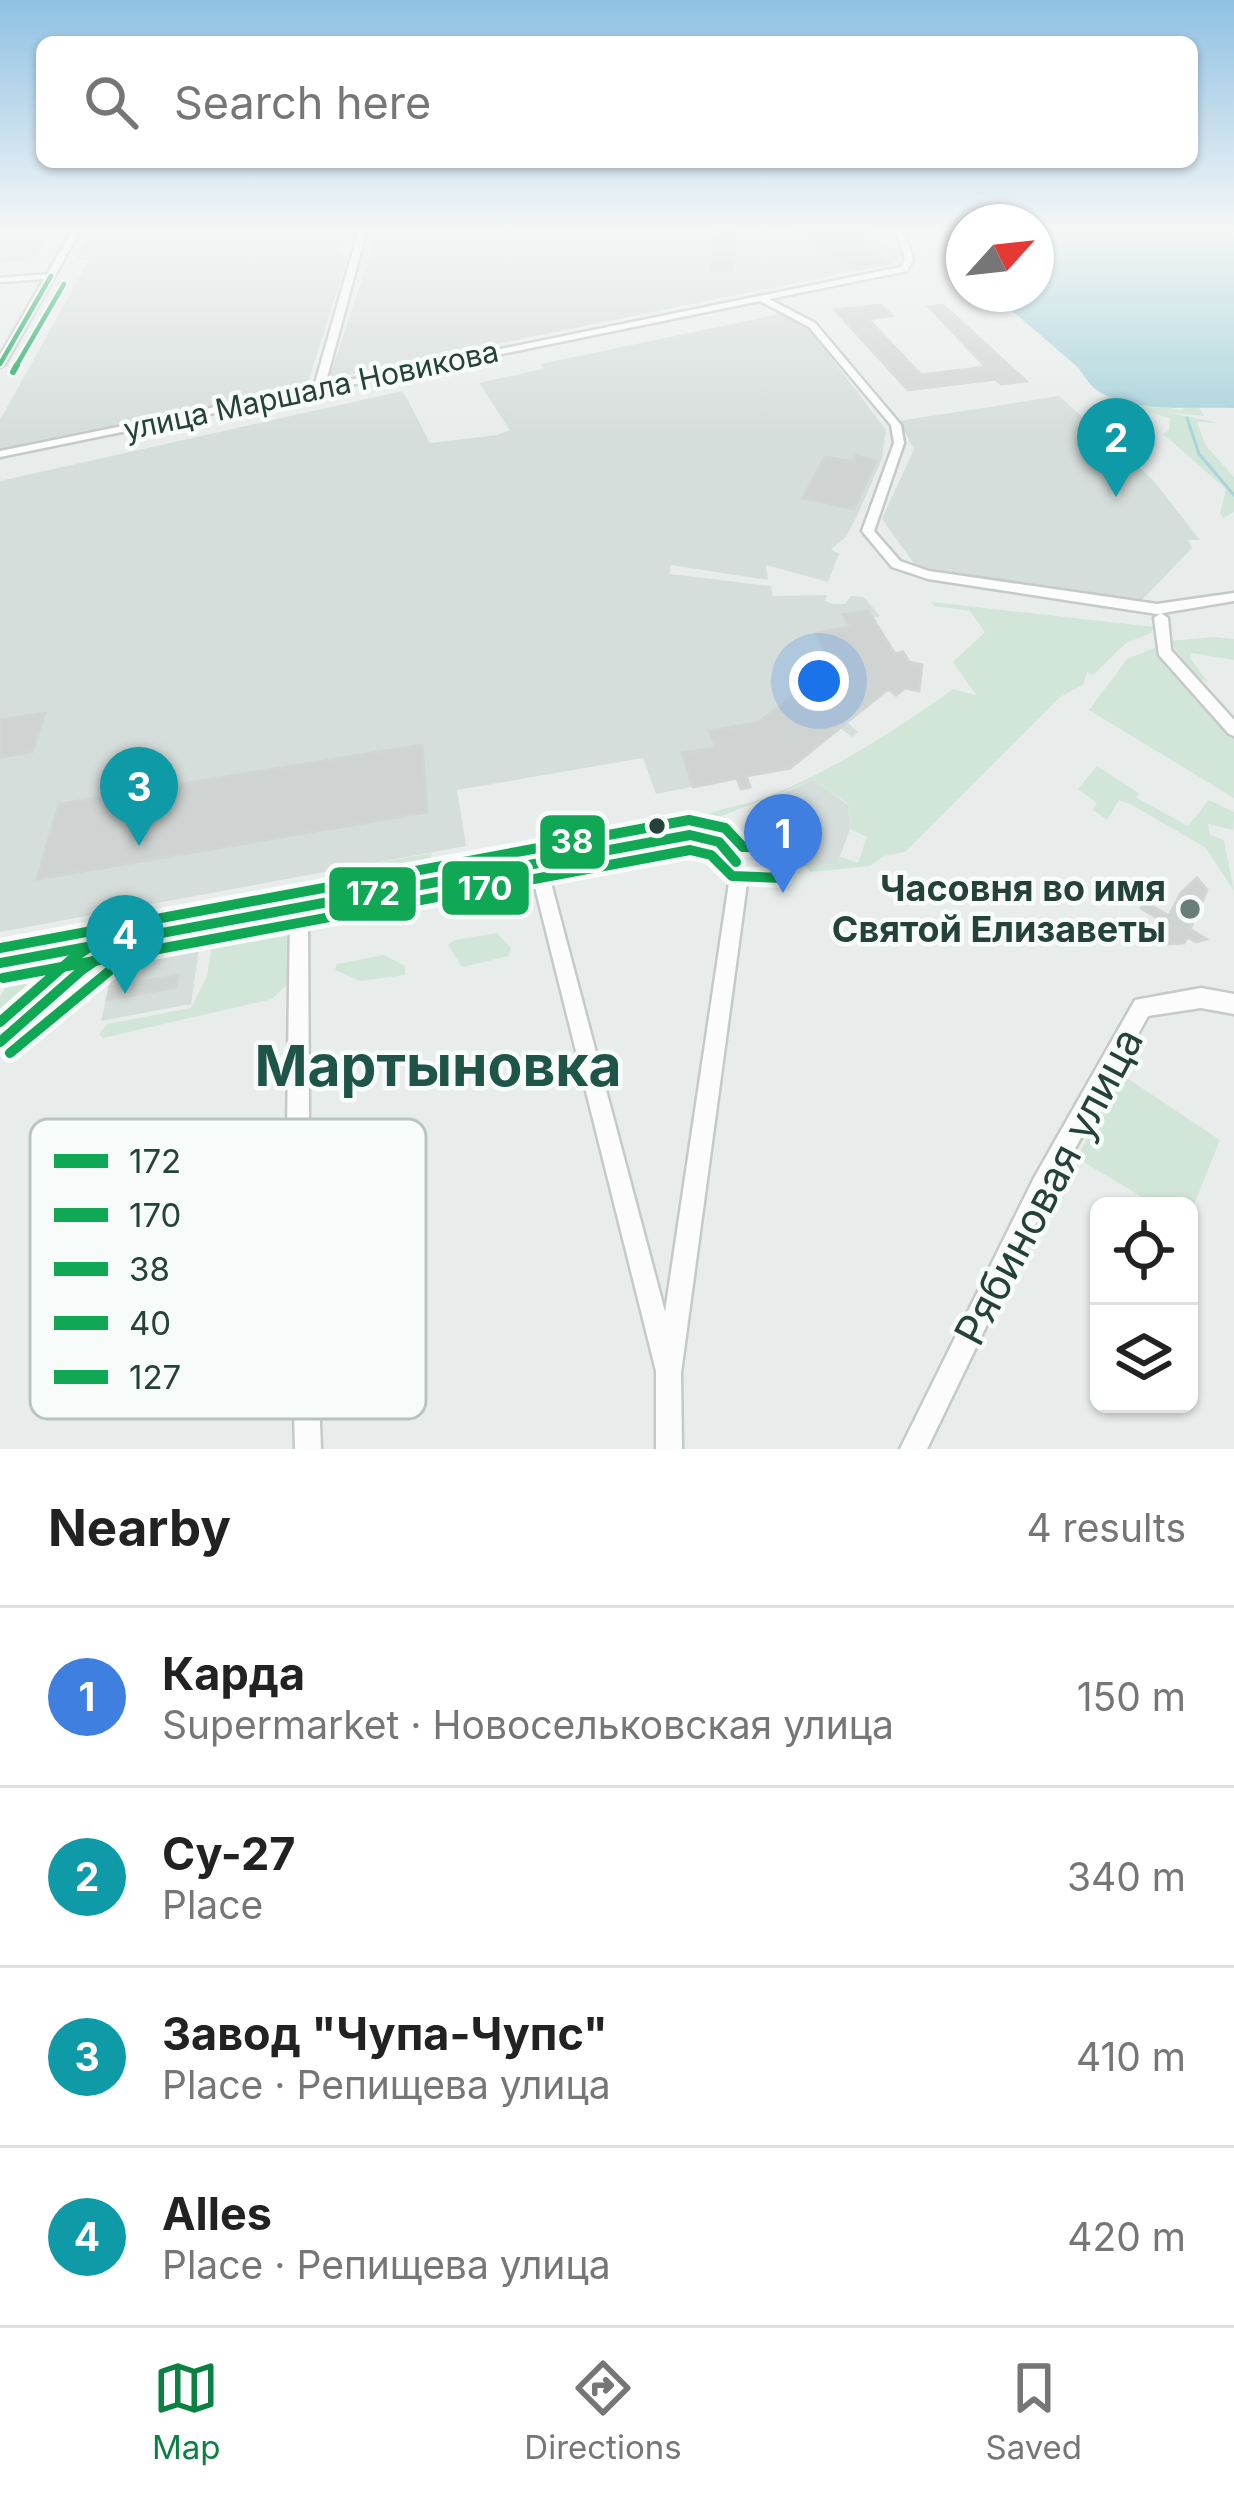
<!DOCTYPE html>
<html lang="en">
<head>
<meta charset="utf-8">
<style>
  body { margin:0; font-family:Inter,sans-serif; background:#f6f6f6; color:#222 }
  .controls { position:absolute; right:36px; bottom:36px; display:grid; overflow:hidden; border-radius:18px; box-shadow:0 3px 9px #0004 }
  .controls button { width:108px; height:108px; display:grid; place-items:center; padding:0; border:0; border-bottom:3px solid #e0e0e0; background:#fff; color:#222; font:60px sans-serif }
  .compass { position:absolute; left:946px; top:204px; width:108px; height:108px; border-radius:50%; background:#fff; box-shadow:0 3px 9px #0004; rotate:63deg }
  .you { position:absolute; left:819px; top:681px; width:42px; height:42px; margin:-30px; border:9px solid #fff; border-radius:50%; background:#1a73e8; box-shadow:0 0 0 18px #1a73e833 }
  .badge { display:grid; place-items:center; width:78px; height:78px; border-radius:50%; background:#0b8043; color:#fff; font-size:39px; font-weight:700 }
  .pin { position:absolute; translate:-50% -99px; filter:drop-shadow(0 3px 6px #0008) }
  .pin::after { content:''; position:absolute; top:63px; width:42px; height:36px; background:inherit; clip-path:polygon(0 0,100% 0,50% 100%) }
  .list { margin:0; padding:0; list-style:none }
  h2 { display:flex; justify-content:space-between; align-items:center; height:156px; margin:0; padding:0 48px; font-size:51px }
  h2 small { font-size:39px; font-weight:400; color:#767676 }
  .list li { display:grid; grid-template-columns:78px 1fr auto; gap:36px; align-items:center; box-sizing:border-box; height:180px; padding:0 48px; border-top:3px solid #e0e0e0 }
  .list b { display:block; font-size:45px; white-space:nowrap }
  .list p { margin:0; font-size:39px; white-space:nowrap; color:#767676 }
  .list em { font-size:39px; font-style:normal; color:#767676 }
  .icon { flex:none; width:66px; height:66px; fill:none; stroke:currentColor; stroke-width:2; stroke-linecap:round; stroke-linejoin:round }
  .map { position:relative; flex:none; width:1234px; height:1449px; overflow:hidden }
  .search { position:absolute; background:#fff; box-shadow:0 3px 9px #0004; left:36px; right:36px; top:36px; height:132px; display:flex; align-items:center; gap:30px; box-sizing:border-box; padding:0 42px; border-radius:18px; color:#767676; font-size:45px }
  .sheet { height:876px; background:#fff }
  nav { display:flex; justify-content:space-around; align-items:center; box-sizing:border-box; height:168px; border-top:3px solid #e0e0e0; background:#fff; font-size:33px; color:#767676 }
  nav a { display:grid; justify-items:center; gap:6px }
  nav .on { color:#0b8043 }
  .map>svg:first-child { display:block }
  .built { fill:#d6dedb }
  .green { fill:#d1e6d8 }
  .water { fill:#a9d4db }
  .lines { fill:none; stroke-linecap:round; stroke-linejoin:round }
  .stream { stroke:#a9d4db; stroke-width:3 }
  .building { fill:#cfd4d2; stroke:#d1d6d4; stroke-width:3 }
  .minor-casing { stroke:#c5cac8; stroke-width:5 }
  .minor { fill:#fcfcfc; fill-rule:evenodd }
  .bus-1-casing { stroke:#f7fbf9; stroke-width:20 }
  .bus-2-casing { stroke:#f7fbf9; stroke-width:20 }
  .bus-3-casing { stroke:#f7fbf9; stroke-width:20 }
  .bus-4-casing { stroke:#f7fbf9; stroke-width:9 }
  .bus-5-far1-casing { stroke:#f7fbf9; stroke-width:9 }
  .bus-5-casing { stroke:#f7fbf9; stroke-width:12 }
  .bus-1 { stroke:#10a855; stroke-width:10 }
  .bus-2 { stroke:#10a855; stroke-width:10 }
  .bus-3 { stroke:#10a855; stroke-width:10 }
  .bus-4 { stroke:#10a855; stroke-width:4.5 }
  .bus-5-far1 { stroke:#10a855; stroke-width:4.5 }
  .bus-5 { stroke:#10a855; stroke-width:6 }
  .bus-dot { fill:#24423a; stroke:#f7fbf9; stroke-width:4.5 }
  .poi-dot { fill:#697e78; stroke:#f7fbf9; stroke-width:4.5 }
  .labels { text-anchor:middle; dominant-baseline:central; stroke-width:9; stroke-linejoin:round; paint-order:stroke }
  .far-street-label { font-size:30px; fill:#24423a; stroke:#f7fbf9 }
  .poi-label { font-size:36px; font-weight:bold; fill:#24423a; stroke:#f7fbf9; text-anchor:end }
  .near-street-label { font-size:42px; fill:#24423a; stroke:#f7fbf9 }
  .near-district-label { font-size:57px; font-weight:bold; fill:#1f5548; stroke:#f7fbf9 }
  .key { fill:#f7fbf9; stroke:#b8c4c0; stroke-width:3 }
  .key-label { font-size:33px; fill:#24423a }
  .line-badge { stroke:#f7fbf9; stroke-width:4.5 }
  .badge-label { font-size:33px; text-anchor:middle; font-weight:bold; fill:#fff }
</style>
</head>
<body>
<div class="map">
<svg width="1234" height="1449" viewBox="0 0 1234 1449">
  <rect width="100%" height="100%" fill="#e8edeb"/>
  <path class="built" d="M0,229H51L32,260L0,263Z
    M93,229H342L339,253L347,258L307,386L0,449V420L89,260H76Z
    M370,229H856L897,253V262L336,377L330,375L371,253Z
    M784,313L813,334L886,430L882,459L857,516L846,537L831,549L839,554L828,582L766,565L768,580L671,565L670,574L771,586L773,596L827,595L825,601L833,604H845L851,596L864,597L880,616L872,618L895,653L903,652L909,662L922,665L919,691L905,688L896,695L887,690L847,722L858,732L852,737L840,728L790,768L747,776L750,787L741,789L736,778L656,794L643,758L457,790L466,846L0,932V481L403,391L430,443L497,435L510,430L479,383L543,369L541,364Z
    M1059,396L1153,480L1200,540H1188L1192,548L1139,603L916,566L882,519L914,449L899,421Z
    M814,780L848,805L850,829L837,864L777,868L759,803Z
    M201,935L191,1004L101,1021L118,950Z"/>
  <path class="green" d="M1109,396L1180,410L1197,404L1204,416L1166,412L1219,423L1197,422L1206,446L1234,477V512L1224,518L1220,514L1226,489L1163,434L1169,430L1170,418L1097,399Z
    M932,602L1154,627L1151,633L1126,643L1093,675L1087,672L1083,685L1060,697L905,852L884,856L870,866L810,872L806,866L836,864L839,856L858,863L867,837L850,829L848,804L814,780L701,824L698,818C720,807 746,806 769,796C835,769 895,731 953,689L976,695L953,662L985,632L970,611L934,606Z
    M1215,637L1234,639V660L1192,653L1190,658L1208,682L1197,678L1169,641Z
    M1157,647L1234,738V798L1089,710L1127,659Z
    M1097,766L1139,793L1137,798L1188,826L1209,800L1234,812L1233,830L1208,824L1210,835L1224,840L1234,891L1206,848L1132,805L1119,800L1107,820L1093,810L1097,803L1078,789Z
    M432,853C427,882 381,888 356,885L355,867Z
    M152,913L142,924L0,951V941Z
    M280,920L288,925V984L272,999L103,1038L99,1034L107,1024L191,1008L207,976L213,939L219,932Z
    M497,933L511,948L509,956L462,967L448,945L454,940Z
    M384,955L405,966V975L360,981L335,970L337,964Z
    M84,958L83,962L0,1033V997L12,975Z
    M1121,1074L1220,1140L1189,1217V1206H1157L1077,1158Z"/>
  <path class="water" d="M1036,229H1234V408C1193,406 1136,414 1098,391C1087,384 1083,371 1073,363C1047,341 1022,318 995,298V294H1036Z"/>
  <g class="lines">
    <path class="stream" d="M1187,418L1199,454L1234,495"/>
  </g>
  <path class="building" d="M717,229H736L732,272L711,270Z
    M791,229H867L877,235L854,241L889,263L854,270Z
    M881,305L892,316L868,319L921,375L986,367L929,307L943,305L1026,381L1001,384L996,379L908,390L835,310Z
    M856,456L876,461L854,509L803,498L825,457L853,462Z
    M868,611L895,654L903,652L909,662L922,665L919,691L905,688L896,695L888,689L790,768L746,776L750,787L741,789L737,778L693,787L682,753L716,748L710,731L757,723L834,667L815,633L850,627L843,615Z
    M45,713L32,752L0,757V720Z
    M422,745L427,812L37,879L59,804Z
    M1197,878L1207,890L1190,929L1206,939L1196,942L1187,937L1184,943L1168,944L1162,929L1165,923L1141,908L1145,902L1169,916L1181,893Z
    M178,975L176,987L107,1000L110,987Z"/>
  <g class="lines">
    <defs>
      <path id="minor" d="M73,229H81L5,364L0,367V356L44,279L0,282V278L47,274Z
        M359,229H367L325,385L901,267L905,260L896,229H904L913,260L907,271L769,299L815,323L901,425L904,443L874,531L900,561L929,571L1157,604L1234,593V601L1157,614L928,579L892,567L862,531L894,443L891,425L809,327L760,301L0,457V451L314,387Z
        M1161,613L1168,618L1171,650L1234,720V736L1229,734L1159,655L1154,618Z
        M698,828C731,834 741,852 747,883L681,1373L682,1449H656V1371L531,871L308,913L309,1130L321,1449H295L287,1130L290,917L128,948L90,976L7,1049L0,1052V1029L87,956L0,972V954L653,833ZM698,843C721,847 726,862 729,883L665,1312L547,868L653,847Z
        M1201,988L1234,994V1014L1201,1008L1148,1016L1050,1194L927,1449H900L1034,1178L1135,1000Z"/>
    </defs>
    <use href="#minor" class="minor-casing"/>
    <use href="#minor" class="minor"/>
    <defs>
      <path id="bus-1" d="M0,963L690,835L719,842L736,862
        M0,1042L83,969L117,946"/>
      <path id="bus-2" d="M3,978L690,850L711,855L732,876L783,878
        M10,1053L125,958"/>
      <path id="bus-3" d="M0,948L689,820L725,828L743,847L783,848
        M0,1022L73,958L109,934"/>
      <path id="bus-4" d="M0,364L51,276"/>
      <path id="bus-5-far1" d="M15,368L64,284"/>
      <path id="bus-5" d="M13,372L17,365"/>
    </defs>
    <use href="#bus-1" class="bus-1-casing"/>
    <use href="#bus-2" class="bus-2-casing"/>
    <use href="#bus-3" class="bus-3-casing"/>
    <use href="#bus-4" class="bus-4-casing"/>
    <use href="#bus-5-far1" class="bus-5-far1-casing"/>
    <use href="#bus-5" class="bus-5-casing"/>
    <use href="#bus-1" class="bus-1"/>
    <use href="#bus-2" class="bus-2"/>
    <use href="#bus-3" class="bus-3"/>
    <use href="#bus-4" class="bus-4"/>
    <use href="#bus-5-far1" class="bus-5-far1"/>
    <use href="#bus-5" class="bus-5"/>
  </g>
  <linearGradient id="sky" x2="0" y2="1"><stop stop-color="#8fc1e3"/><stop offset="0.53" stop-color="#f5f7f6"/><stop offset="1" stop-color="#f5f7f6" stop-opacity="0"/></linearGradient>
  <rect width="1234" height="432" fill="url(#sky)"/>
  <circle class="bus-dot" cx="657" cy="826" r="10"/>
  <circle class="poi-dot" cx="1190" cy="909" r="12"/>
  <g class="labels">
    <g class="far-street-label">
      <text transform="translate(311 390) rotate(-12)">улица Маршала Новикова</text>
    </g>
    <g class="poi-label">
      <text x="1166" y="888">Часовня во имя<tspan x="1166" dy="41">Святой Елизаветы</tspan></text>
    </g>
    <g class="near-street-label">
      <text transform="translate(1048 1186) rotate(-62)">Рябиновая улица</text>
    </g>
    <g class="near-district-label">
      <text x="438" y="1065">Мартыновка</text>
    </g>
  </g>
  <rect x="30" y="1119" width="396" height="300" rx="18" class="key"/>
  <rect x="54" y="1154" width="54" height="14" fill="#10a855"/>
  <rect x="54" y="1208" width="54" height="14" fill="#10a855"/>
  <rect x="54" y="1262" width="54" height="14" fill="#10a855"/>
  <rect x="54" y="1316" width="54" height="14" fill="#10a855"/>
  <rect x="54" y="1370" width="54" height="14" fill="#10a855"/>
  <g class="key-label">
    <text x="129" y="1173">172</text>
    <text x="129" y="1227">170</text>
    <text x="129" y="1281">38</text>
    <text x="129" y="1335">40</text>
    <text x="129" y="1389">127</text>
  </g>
  <g class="line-badge">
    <rect x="538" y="813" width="69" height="58" rx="12" fill="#10a855"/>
    <rect x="440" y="859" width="91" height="58" rx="12" fill="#10a855"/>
    <rect x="327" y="865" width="91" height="58" rx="12" fill="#10a855"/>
  </g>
  <g class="badge-label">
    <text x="572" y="853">38</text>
    <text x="485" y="900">170</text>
    <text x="373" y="905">172</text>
  </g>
</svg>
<div class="controls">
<button><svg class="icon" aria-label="locate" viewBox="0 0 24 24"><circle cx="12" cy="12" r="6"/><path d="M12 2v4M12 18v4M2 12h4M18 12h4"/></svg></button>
<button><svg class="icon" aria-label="layers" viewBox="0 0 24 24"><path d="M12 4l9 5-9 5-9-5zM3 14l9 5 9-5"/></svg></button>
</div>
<svg class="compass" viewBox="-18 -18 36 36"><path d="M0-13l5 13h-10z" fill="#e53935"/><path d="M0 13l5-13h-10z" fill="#767676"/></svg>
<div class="you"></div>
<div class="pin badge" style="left:783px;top:893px;background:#3f7fe0">1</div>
<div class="pin badge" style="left:1116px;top:497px;background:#0f9aa8">2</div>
<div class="pin badge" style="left:139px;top:846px;background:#0f9aa8">3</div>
<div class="pin badge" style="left:125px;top:994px;background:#0f9aa8">4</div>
<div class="search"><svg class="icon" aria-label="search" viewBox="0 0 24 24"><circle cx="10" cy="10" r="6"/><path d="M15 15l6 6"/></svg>Search here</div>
</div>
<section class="sheet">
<h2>Nearby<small>4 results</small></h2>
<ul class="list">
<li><span class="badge" style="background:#3f7fe0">1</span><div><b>Карда</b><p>Supermarket · Новосельковская улица</p></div><em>150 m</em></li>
<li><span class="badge" style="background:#0f9aa8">2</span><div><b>Су-27</b><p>Place</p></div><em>340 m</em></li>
<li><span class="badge" style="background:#0f9aa8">3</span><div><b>Завод &quot;Чупа-Чупс&quot;</b><p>Place · Репищева улица</p></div><em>410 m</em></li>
<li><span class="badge" style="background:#0f9aa8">4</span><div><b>Alles</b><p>Place · Репищева улица</p></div><em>420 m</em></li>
</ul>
</section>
<nav>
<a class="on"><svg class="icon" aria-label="map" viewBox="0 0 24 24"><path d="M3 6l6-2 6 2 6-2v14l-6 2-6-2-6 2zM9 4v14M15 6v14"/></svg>Map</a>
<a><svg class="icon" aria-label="directions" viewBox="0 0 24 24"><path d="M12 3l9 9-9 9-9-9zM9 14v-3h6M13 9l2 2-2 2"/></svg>Directions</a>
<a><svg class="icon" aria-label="saved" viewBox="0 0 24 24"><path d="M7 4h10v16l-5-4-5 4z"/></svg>Saved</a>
</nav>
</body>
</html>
